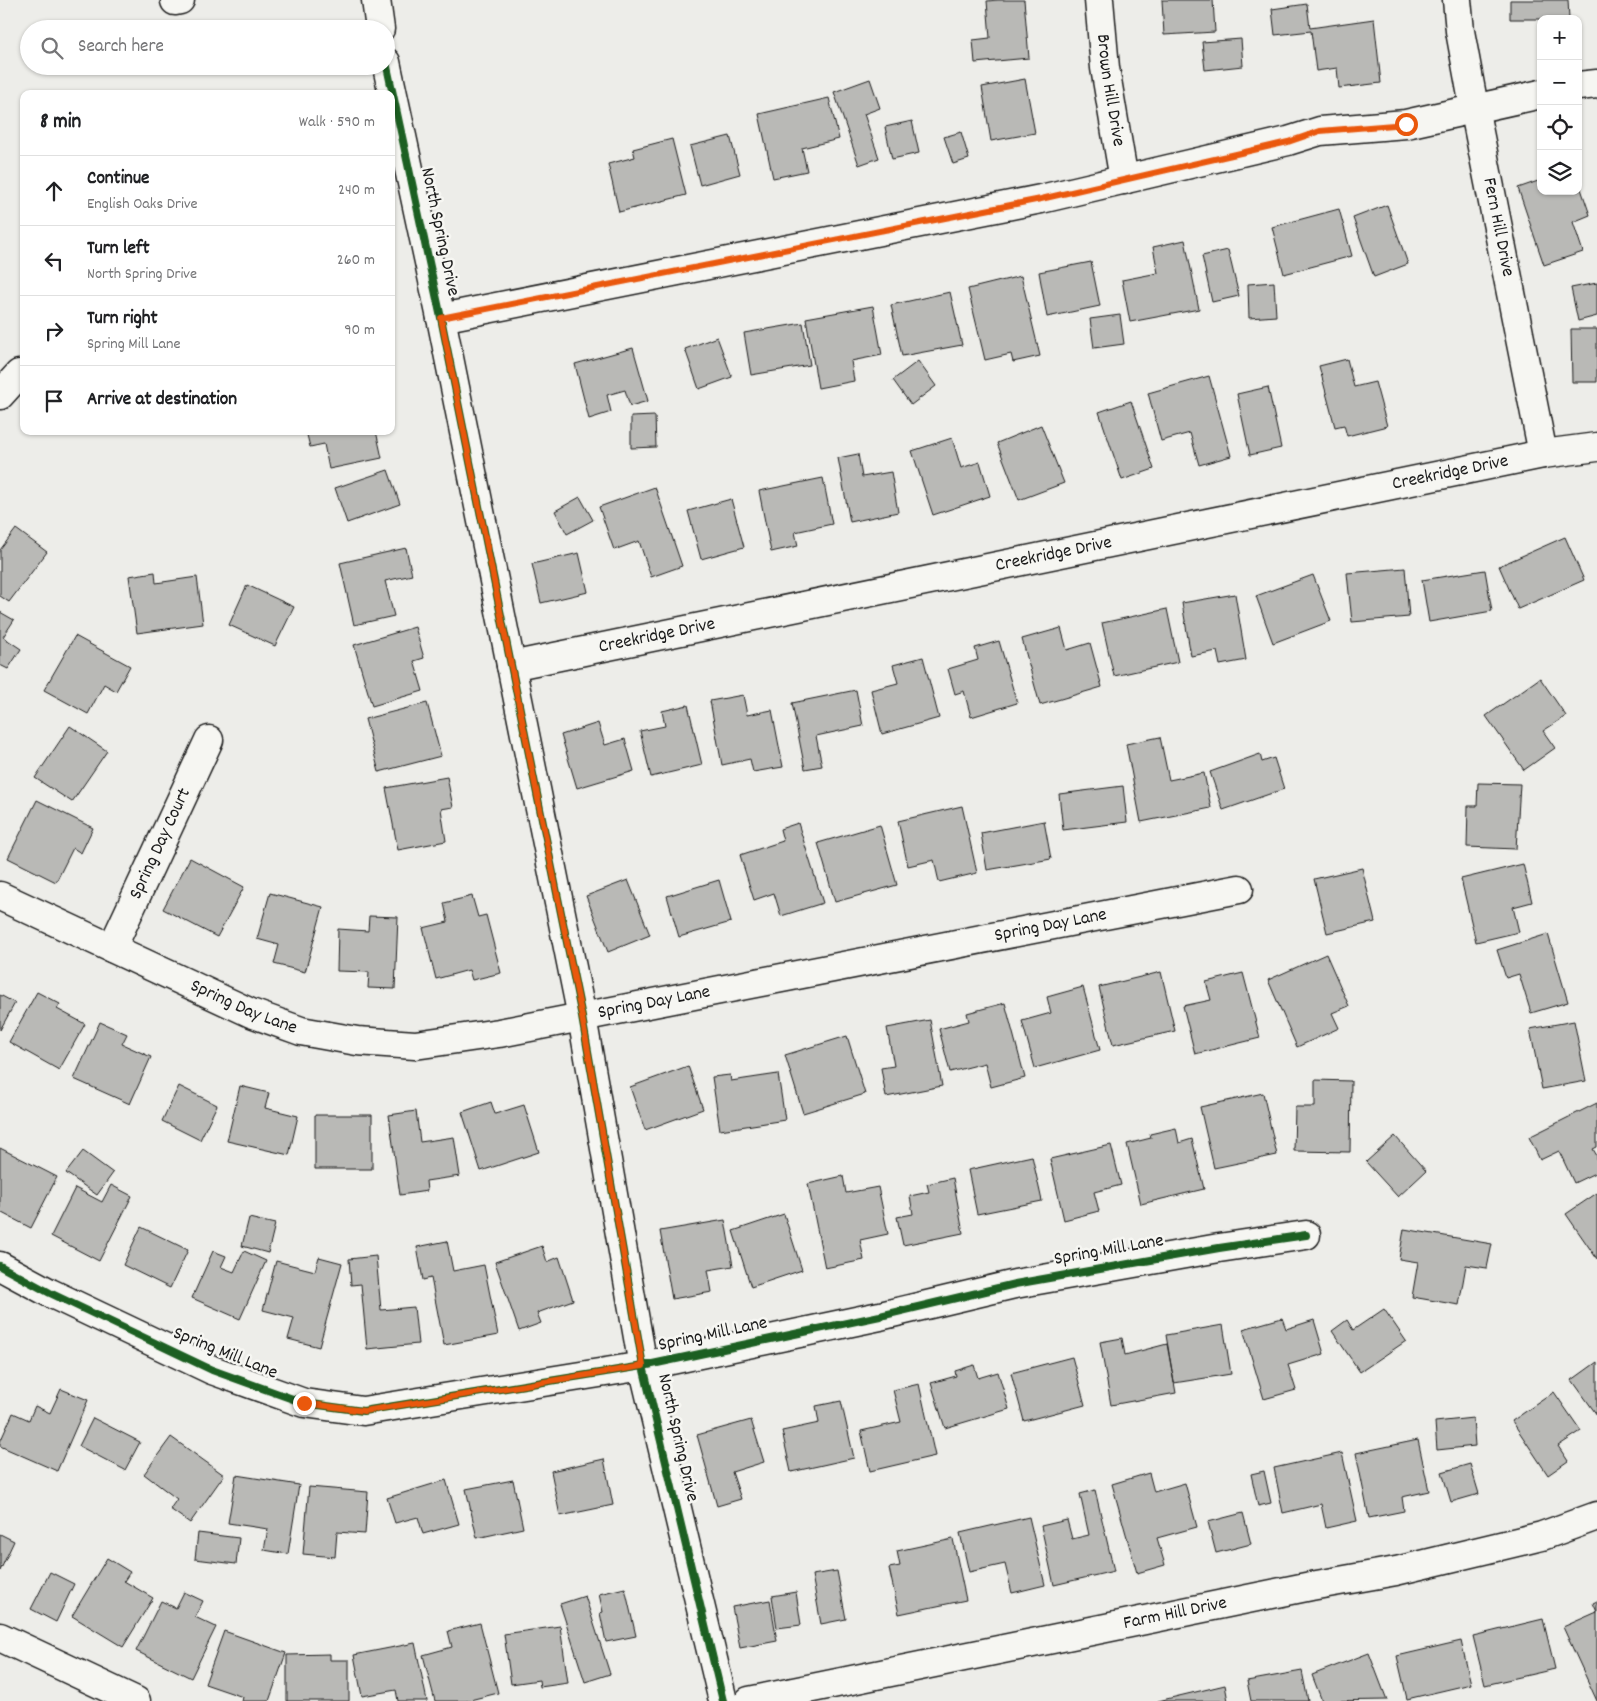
<!DOCTYPE html>
<html lang="en">
<head>
<meta charset="utf-8">
<style>
  body { margin:0; font-family:Dekko,sans-serif; background:#f6f6f6; color:#202124 }
  .controls { position:absolute; right:15px; top:15px; display:grid; overflow:hidden; border-radius:10px; box-shadow:0 1px 4px #0004 }
  .controls button { width:45px; height:45px; display:grid; place-items:center; padding:0; border:0; border-bottom:1px solid #e0e0e0; background:#fff; color:#202124; font:25px sans-serif }
  .stop { position:absolute; width:15px; height:15px; margin:-11px; border:4px solid #ea580c; border-radius:50%; background:#fff }
  .stop.end { background:#ea580c; border-color:#fff; box-shadow:0 1px 5px #0008 }
  .list { margin:0; padding:0; list-style:none }
  h2 { display:flex; justify-content:space-between; align-items:center; height:65px; margin:0; padding:0 20px; font-size:21px }
  h2 small { font-size:16px; font-weight:400; color:#757577 }
  .list li { display:grid; grid-template-columns:32px 1fr auto; gap:15px; align-items:center; box-sizing:border-box; height:70px; padding:0 20px; border-top:1px solid #e0e0e0 }
  .list b { display:block; font-size:19px; white-space:nowrap }
  .list p { margin:0; font-size:16px; white-space:nowrap; color:#757577 }
  .list em { font-size:16px; font-style:normal; color:#757577 }
  .icon { flex:none; width:28px; height:28px; fill:none; stroke:currentColor; stroke-width:2; stroke-linecap:round; stroke-linejoin:round }
  .map { position:relative; flex:none; width:1597px; height:1701px; overflow:hidden }
  .search { position:absolute; background:#fff; box-shadow:0 1px 4px #0004; left:20px; top:20px; width:375px; height:55px; display:flex; align-items:center; gap:12px; box-sizing:border-box; padding:0 18px; border-radius:28px; color:#757577; font-size:19px }
  .panel { position:absolute; background:#fff; box-shadow:0 1px 4px #0004; left:20px; top:90px; width:375px; height:345px; border-radius:10px }
  .map>svg:first-child { display:block }
  .building { fill:#b9b9b6; stroke:#1c1c1c }
  .lines { fill:none; stroke-linecap:round; stroke-linejoin:round }
  .minor-casing { stroke:#1c1c1c; stroke-width:31 }
  .minor { stroke:#f6f6f2; stroke-width:28 }
  .cycleway-casing { stroke:#f6f6f2; stroke-width:11 }
  .cycleway { stroke:#1b5e20; stroke-width:8 }
  .route { stroke:#ea580c; stroke-width:6 }
  .labels { text-anchor:middle; dominant-baseline:central; stroke-width:5; stroke-linejoin:round; paint-order:stroke }
  .street-label { font-size:19px; fill:#1c1c1c; stroke:#f6f6f2 }
</style>
</head>
<body>
<div class="map">
<svg width="1597" height="1701" viewBox="0 0 1597 1701">
  <rect width="100%" height="100%" fill="#edede9"/>
  <filter id="ink" filterUnits="userSpaceOnUse"><feTurbulence type="fractalNoise" baseFrequency=".02" numOctaves="2"/><feDisplacementMap in="SourceGraphic" scale="10" xChannelSelector="R" yChannelSelector="G"/><feConvolveMatrix kernelMatrix="1 2 1 2 8 2 1 2 1" color-interpolation-filters="sRGB"/></filter>
  <g filter="url(#ink)">
    <path class="building" d="M998,0H1024L1029,58L975,63L973,40L990,38L987,1Z
      M1162,0H1213L1215,32L1164,35Z
      M1510,0H1568L1569,19H1510Z
      M1307,4L1310,28L1374,19L1381,83L1339,88L1337,68L1316,71L1311,31L1275,35L1272,9Z
      M1241,39L1243,66L1205,70L1202,42Z
      M870,79L880,108L864,114L879,158L859,165L834,92Z
      M1025,79L1035,133L991,141L982,87Z
      M829,98L839,139L802,148L807,171L773,178L759,114Z
      M912,121L919,153L892,159L885,127Z
      M961,132L969,159L953,164L944,137Z
      M730,136L740,174L700,185L690,146Z
      M672,139L686,195L619,212L608,164L635,157L633,149Z
      M1541,180V191H1578V180L1590,215L1573,222L1583,252L1544,265L1518,188Z
      M1387,205L1408,264L1374,277L1353,218Z
      M1339,209L1352,256L1284,274L1272,227Z
      M1185,240L1199,309L1130,322L1122,280L1158,273L1153,247Z
      M1228,250L1239,296L1212,302L1202,256Z
      M1091,262L1100,306L1047,317L1039,272Z
      M1021,276L1040,356L1013,362L1011,354L985,360L968,289Z
      M1274,282L1276,316L1249,318L1248,284Z
      M1597,283V316L1578,321L1571,288Z
      M950,292L962,345L902,356L891,305Z
      M873,306L882,355L851,361L854,381L818,388L806,318Z
      M1120,315L1124,344L1094,348L1090,319Z
      M803,323L810,365L751,375L744,333Z
      M1571,329H1597V382H1572Z
      M717,337L732,377L699,389L685,349Z
      M633,348L648,401L630,406L625,390L607,395L611,412L589,419L575,364Z
      M1347,359L1354,387L1375,382L1387,426L1347,436L1344,425L1335,427L1319,366Z
      M918,361L936,386L911,405L893,380Z
      M1209,376L1231,456L1199,465L1190,433L1161,441L1148,393Z
      M1268,387L1281,448L1250,455L1237,394Z
      M1131,401L1154,469L1122,480L1099,412Z
      M655,416L656,447L631,448V417Z
      M1041,425L1064,483L1019,500L997,443Z
      M306,431H376L382,458L329,469L324,444L310,447Z
      M952,438L961,468L980,462L990,496L933,515L912,451Z
      M858,454L862,477L891,472L898,512L850,522L838,458Z
      M388,470L400,504L347,523L335,488Z
      M823,478L832,524L795,532L798,546L771,552L759,491Z
      M655,487L682,566L651,577L639,541L614,550L599,507Z
      M580,497L593,520L567,534L555,511Z
      M731,499L744,547L701,559L688,511Z
      M16,529L47,552L9,602L0,596V550Z
      M1565,537L1584,580L1518,609L1499,566Z
      M406,548L412,575L385,581L394,616L354,625L340,563Z
      M579,553L588,592L541,603L532,564Z
      M1405,568L1409,617L1352,622L1347,573Z
      M1485,570L1492,611L1429,622L1422,580Z
      M155,572L156,583L197,577L203,624L137,633L129,576Z
      M1313,575L1331,621L1273,643L1256,596Z
      M247,585L294,607L275,646L229,625Z
      M1235,594L1246,660L1220,665L1217,651L1191,656L1182,603Z
      M1167,609L1178,662L1114,676L1102,623Z
      M0,612L14,620L3,637L21,649L8,669L0,665Z
      M415,627L424,658L414,661L423,691L372,706L354,645Z
      M1061,628L1067,650L1090,643L1102,687L1040,705L1022,639Z
      M75,636L130,666L116,691L104,684L88,714L44,690Z
      M999,641L1017,703L971,717L964,691L955,694L948,669L978,660L975,648Z
      M923,657L939,718L882,734L871,690L898,683L893,665Z
      M1540,678L1566,716L1543,731L1555,748L1524,770L1486,716Z
      M856,690L863,726L816,736L822,766L805,769L792,703Z
      M743,695L747,715L772,710L783,767L753,772L750,759L722,765L710,701Z
      M427,703L441,756L379,772L365,719Z
      M688,705L702,765L651,777L640,731L665,726L662,711Z
      M598,723L605,745L625,739L634,771L577,788L561,735Z
      M70,726L107,751L72,802L35,778Z
      M1160,737L1169,780L1204,773L1211,808L1141,822L1126,744Z
      M1260,754L1262,762L1274,758L1284,789L1223,810L1210,772Z
      M447,777L453,807L441,809L446,841L398,850L386,788Z
      M1478,783L1520,784L1516,849L1467,847L1468,806H1477Z
      M1123,786L1127,822L1063,830L1059,794Z
      M37,800L93,828L81,853L73,848L56,882L8,858Z
      M962,806L977,873L939,882L934,860L908,866L898,821Z
      M1044,821L1051,859L987,870L981,833Z
      M798,823L823,903L781,916L774,893L754,900L740,855L783,841L780,829Z
      M880,825L897,885L835,902L818,843Z
      M190,858L244,887L217,937L163,909Z
      M1523,864L1532,902L1513,907L1519,932L1476,942L1461,879Z
      M1362,868L1375,922L1327,933L1314,879Z
      M628,880L650,935L608,952L586,896Z
      M719,880L731,922L679,937L667,896Z
      M270,893L323,907L305,972L274,964L279,945L257,939Z
      M472,896L478,917L486,915L501,973L472,980L469,970L436,979L423,928L448,922L444,903Z
      M369,916L398,917L395,989L368,988L369,972L337,971L338,929L368,931Z
      M1548,934L1568,1002L1531,1013L1519,974L1506,978L1497,950Z
      M1326,954L1349,1006L1332,1013L1339,1028L1297,1047L1268,980Z
      M1161,972L1175,1031L1113,1045L1099,987Z
      M1243,973L1260,1038L1195,1054L1183,1006L1211,1000L1206,982Z
      M1083,987L1100,1050L1035,1068L1022,1021L1051,1013L1047,997Z
      M37,992L60,1004L57,1009L85,1024L59,1070L9,1042Z
      M0,995L15,1003L0,1030Z
      M1005,1003L1025,1078L991,1087L985,1063L950,1072L939,1029L969,1021L967,1013Z
      M930,1020L942,1086L886,1097L881,1068L894,1066L887,1028Z
      M1574,1021L1586,1081L1542,1089L1530,1029Z
      M100,1022L127,1034L122,1044L151,1057L130,1104L74,1079Z
      M847,1036L865,1094L803,1113L785,1055Z
      M688,1066L703,1109L645,1130L630,1087Z
      M778,1074L785,1120L720,1130L712,1077L730,1075L731,1081Z
      M1315,1080L1351,1081L1350,1152L1294,1151L1295,1107H1315Z
      M179,1086L217,1105L200,1140L162,1121Z
      M240,1086L269,1093L265,1108L298,1116L289,1155L227,1141Z
      M1263,1093L1277,1155L1214,1168L1200,1107Z
      M491,1102L495,1114L524,1105L539,1152L481,1171L462,1112Z
      M1597,1103V1147L1593,1149L1597,1156V1172L1574,1183L1559,1151L1540,1160L1529,1137Z
      M416,1111L420,1142L454,1137L460,1176L426,1181L427,1191L400,1195L389,1115Z
      M315,1115H372V1169H315Z
      M1176,1128L1179,1143L1192,1139L1204,1189L1141,1204L1127,1144L1151,1138L1150,1134Z
      M1395,1136L1426,1171L1398,1197L1366,1162Z
      M1111,1145L1121,1185L1094,1192L1099,1211L1064,1220L1050,1159Z
      M0,1148L57,1177L31,1228L0,1212Z
      M83,1151L113,1173L97,1195L66,1173Z
      M1032,1156L1042,1201L977,1214L968,1170Z
      M843,1176L846,1193L878,1187L888,1234L860,1240L864,1260L825,1268L808,1184Z
      M953,1178L963,1233L903,1245L897,1217L913,1214L910,1196L929,1192L927,1184Z
      M111,1185L132,1196L99,1261L51,1236L75,1188L102,1202Z
      M1597,1193V1259L1566,1214Z
      M784,1214L802,1270L751,1287L733,1231Z
      M249,1218L275,1224L268,1253L242,1246Z
      M725,1220L733,1266L708,1270L712,1292L672,1299L660,1231Z
      M141,1227L188,1250L170,1288L123,1265Z
      M1404,1229L1492,1244L1487,1268L1466,1265L1459,1305L1412,1297L1418,1262L1399,1259Z
      M447,1241L453,1271L484,1265L498,1335L444,1345L431,1278L423,1280L417,1247Z
      M542,1246L547,1262L559,1257L573,1300L537,1313L541,1323L519,1331L495,1262Z
      M213,1251L226,1256L221,1267L234,1272L244,1251L266,1261L240,1319L192,1298Z
      M376,1256L381,1310L414,1307L418,1344L367,1349L361,1284L351,1285L349,1259Z
      M319,1257L342,1263L319,1347L288,1339L294,1318L263,1310L276,1261L315,1271Z
      M1384,1309L1406,1341L1360,1372L1332,1331L1347,1320L1353,1330Z
      M1282,1318L1286,1329L1314,1320L1324,1354L1288,1365L1296,1390L1264,1399L1243,1329Z
      M1223,1325L1231,1374L1174,1383L1166,1335Z
      M1122,1338L1125,1355L1167,1344L1176,1393L1111,1405L1100,1342Z
      M1072,1357L1085,1405L1024,1421L1011,1373Z
      M1597,1362V1415L1572,1380Z
      M974,1365L978,1378L998,1372L1009,1409L945,1428L931,1383L956,1376L955,1371Z
      M919,1384L935,1456L870,1471L861,1431L901,1422L893,1390Z
      M61,1389L88,1400L57,1471L0,1446V1442L13,1413L29,1420L35,1406L50,1413Z
      M1554,1392L1581,1431L1558,1446L1568,1461L1548,1475L1512,1421Z
      M841,1401L854,1458L791,1472L782,1431L819,1423L816,1406Z
      M93,1418L140,1442L125,1470L79,1446Z
      M1473,1418L1475,1446L1437,1450L1435,1422Z
      M751,1420L764,1462L732,1472L741,1499L717,1506L697,1435Z
      M171,1437L224,1475L190,1523L170,1509L177,1499L144,1474Z
      M1418,1440L1429,1491L1402,1497L1404,1511L1369,1518L1356,1453Z
      M1342,1453L1357,1521L1326,1528L1321,1504L1283,1513L1274,1468Z
      M604,1459L613,1505L560,1516L551,1471Z
      M1470,1464L1479,1494L1451,1502L1442,1472Z
      M1264,1471L1271,1503L1258,1506L1251,1474Z
      M1149,1473L1154,1492L1185,1483L1197,1527L1157,1538L1165,1565L1137,1573L1112,1484Z
      M236,1475L299,1485L288,1554L264,1550L268,1529L228,1523Z
      M446,1480L459,1524L423,1534L418,1517L395,1523L387,1498Z
      M513,1480L523,1528L477,1538L466,1489Z
      M309,1487L368,1492L365,1534L337,1532L335,1557L303,1554Z
      M1095,1490L1114,1571L1054,1585L1041,1526L1067,1520L1072,1539L1089,1535L1080,1494Z
      M1243,1513L1251,1544L1216,1553L1208,1522Z
      M1029,1517L1045,1585L1012,1593L1005,1564L969,1572L960,1533Z
      M198,1533L239,1538L236,1564L195,1559Z
      M0,1534L14,1541L0,1571Z
      M953,1539L966,1600L899,1614L889,1568L900,1566L897,1551Z
      M107,1558L130,1572L124,1581L153,1598L123,1647L72,1616Z
      M837,1571L846,1619L821,1624L812,1575Z
      M50,1572L74,1584L56,1622L31,1609Z
      M625,1588L636,1636L606,1642L600,1613L603,1612L599,1594Z
      M184,1592L203,1601L195,1617L216,1627L191,1678L136,1651L161,1601L176,1608Z
      M796,1592L801,1625L777,1628L772,1596Z
      M585,1596L610,1674L585,1682L560,1604Z
      M770,1600L777,1641L740,1648L732,1607Z
      M1597,1601V1701L1563,1627L1597,1612L1593,1603Z
      M1543,1619L1555,1669L1485,1685L1473,1636Z
      M480,1623L498,1693L466,1701H435L423,1655L452,1647L448,1631Z
      M560,1626L568,1683L540,1687L539,1680L511,1684L504,1634Z
      M224,1631L286,1653L269,1701H242L243,1697L205,1684Z
      M1461,1641L1471,1684L1407,1699L1397,1656Z
      M415,1643L427,1701H398L396,1690L362,1696L354,1655Z
      M1369,1653L1387,1700L1322,1701L1312,1675Z
      M330,1654V1660H349V1701H287V1655Z
      M1302,1671L1308,1701H1251L1247,1681Z
      M1225,1685L1228,1701H1158Z"/>
    <g class="lines">
      <defs>
        <g id="minor">
          <path d="M376,0L380,29"/>
          <path id="s1" d="M1099,0L1105,68L1124,180"/>
          <path id="s2" d="M1457,0L1460,31L1474,107L1543,454"/>
          <path d="M175,1L180,0"/>
          <path d="M386,62L441,318L582,1017L643,1366L723,1701"/>
          <path d="M1578,86L1597,84"/>
          <path d="M441,318L1041,199L1288,141L1320,131L1406,124L1541,94"/>
          <path d="M0,395L19,374"/>
          <path id="s3" d="M511,666L1543,454L1597,447"/>
          <path id="s4" d="M0,896L251,1013L301,1031L357,1041L415,1045L499,1033L1239,889"/>
          <path id="s5" d="M112,948L209,740"/>
          <path d="M0,1266L50,1293L212,1370L304,1403L363,1411L643,1366L880,1316L1015,1284L1219,1248L1306,1235"/>
          <path d="M0,1637L136,1701"/>
          <path id="s6" d="M749,1701L1311,1586L1396,1571L1542,1536L1597,1516"/>
        </g>
      </defs>
      <use href="#minor" class="minor-casing"/>
      <use href="#minor" class="minor"/>
      <defs>
        <path id="cycleway" d="M386,62L441,318L582,1017L643,1366L723,1701
          M0,1266L50,1293L212,1370L304,1403L363,1411L643,1366L880,1316L1015,1284L1219,1248L1306,1235"/>
      </defs>
      <use href="#cycleway" class="cycleway-casing"/>
      <use href="#cycleway" class="cycleway"/>
    </g>
  </g>
  <g class="lines" filter="url(#ink)">
    <path class="route" d="M304,1403L364,1411L643,1366L582,1017L441,318L1041,199L1288,142L1320,131L1406,124"/>
  </g>
  <g class="labels">
    <g class="street-label">
      <text stroke="none"><textPath href="#s1" startOffset="91">Brown Hill Drive</textPath></text>
      <text stroke="none"><textPath href="#s2" startOffset="231">Fern Hill Drive</textPath></text>
      <text transform="translate(439 232) rotate(78)">North Spring Drive</text>
      <text stroke="none"><textPath href="#s3" startOffset="959">Creekridge Drive</textPath></text>
      <text stroke="none"><textPath href="#s3" startOffset="554">Creekridge Drive</textPath></text>
      <text stroke="none"><textPath href="#s3" startOffset="149">Creekridge Drive</textPath></text>
      <text stroke="none"><textPath href="#s5" startOffset="115">Spring Day Court</textPath></text>
      <text stroke="none"><textPath href="#s4" startOffset="1092">Spring Day Lane</textPath></text>
      <text stroke="none"><textPath href="#s4" startOffset="688">Spring Day Lane</textPath></text>
      <text stroke="none"><textPath href="#s4" startOffset="268">Spring Day Lane</textPath></text>
      <text transform="translate(1109 1251) rotate(-10)">Spring Mill Lane</text>
      <text transform="translate(713 1335) rotate(-12)">Spring Mill Lane</text>
      <text transform="translate(225 1354) rotate(22)">Spring Mill Lane</text>
      <text transform="translate(677 1438) rotate(77)">North Spring Drive</text>
      <text stroke="none"><textPath href="#s6" startOffset="435">Farm Hill Drive</textPath></text>
    </g>
  </g>
</svg>
<div class="controls">
<button>+</button>
<button>−</button>
<button><svg class="icon" aria-label="locate" viewBox="0 0 24 24"><circle cx="12" cy="12" r="6"/><path d="M12 2v4M12 18v4M2 12h4M18 12h4"/></svg></button>
<button><svg class="icon" aria-label="layers" viewBox="0 0 24 24"><path d="M12 4l9 5-9 5-9-5zM3 14l9 5 9-5"/></svg></button>
</div>
<div class="stop" style="left:1406px;top:124px"></div>
<div class="stop end" style="left:304px;top:1403px"></div>
<div class="search"><svg class="icon" aria-label="search" viewBox="0 0 24 24"><circle cx="10" cy="10" r="6"/><path d="M15 15l6 6"/></svg>Search here</div>
<section class="panel">
<h2>8 min<small>Walk · 590 m</small></h2>
<ul class="list">
<li><svg class="icon" aria-label="ahead" viewBox="0 0 24 24"><path d="M12 20V5M6 11l6-6 6 6"/></svg><div><b>Continue</b><p>English Oaks Drive</p></div><em>240 m</em></li>
<li><svg class="icon" aria-label="left" viewBox="0 0 24 24"><path d="M17 20v-9H6M10 6l-5 5 5 5"/></svg><div><b>Turn left</b><p>North Spring Drive</p></div><em>260 m</em></li>
<li><svg class="icon" aria-label="right" viewBox="0 0 24 24"><path d="M7 20v-9h11M14 6l5 5-5 5"/></svg><div><b>Turn right</b><p>Spring Mill Lane</p></div><em>90 m</em></li>
<li><svg class="icon" aria-label="arrive" viewBox="0 0 24 24"><path d="M6 21V4h12l-3 4 3 4H6"/></svg><div><b>Arrive at destination</b></div></li>
</ul>
</section>
</div>
</body>
</html>
